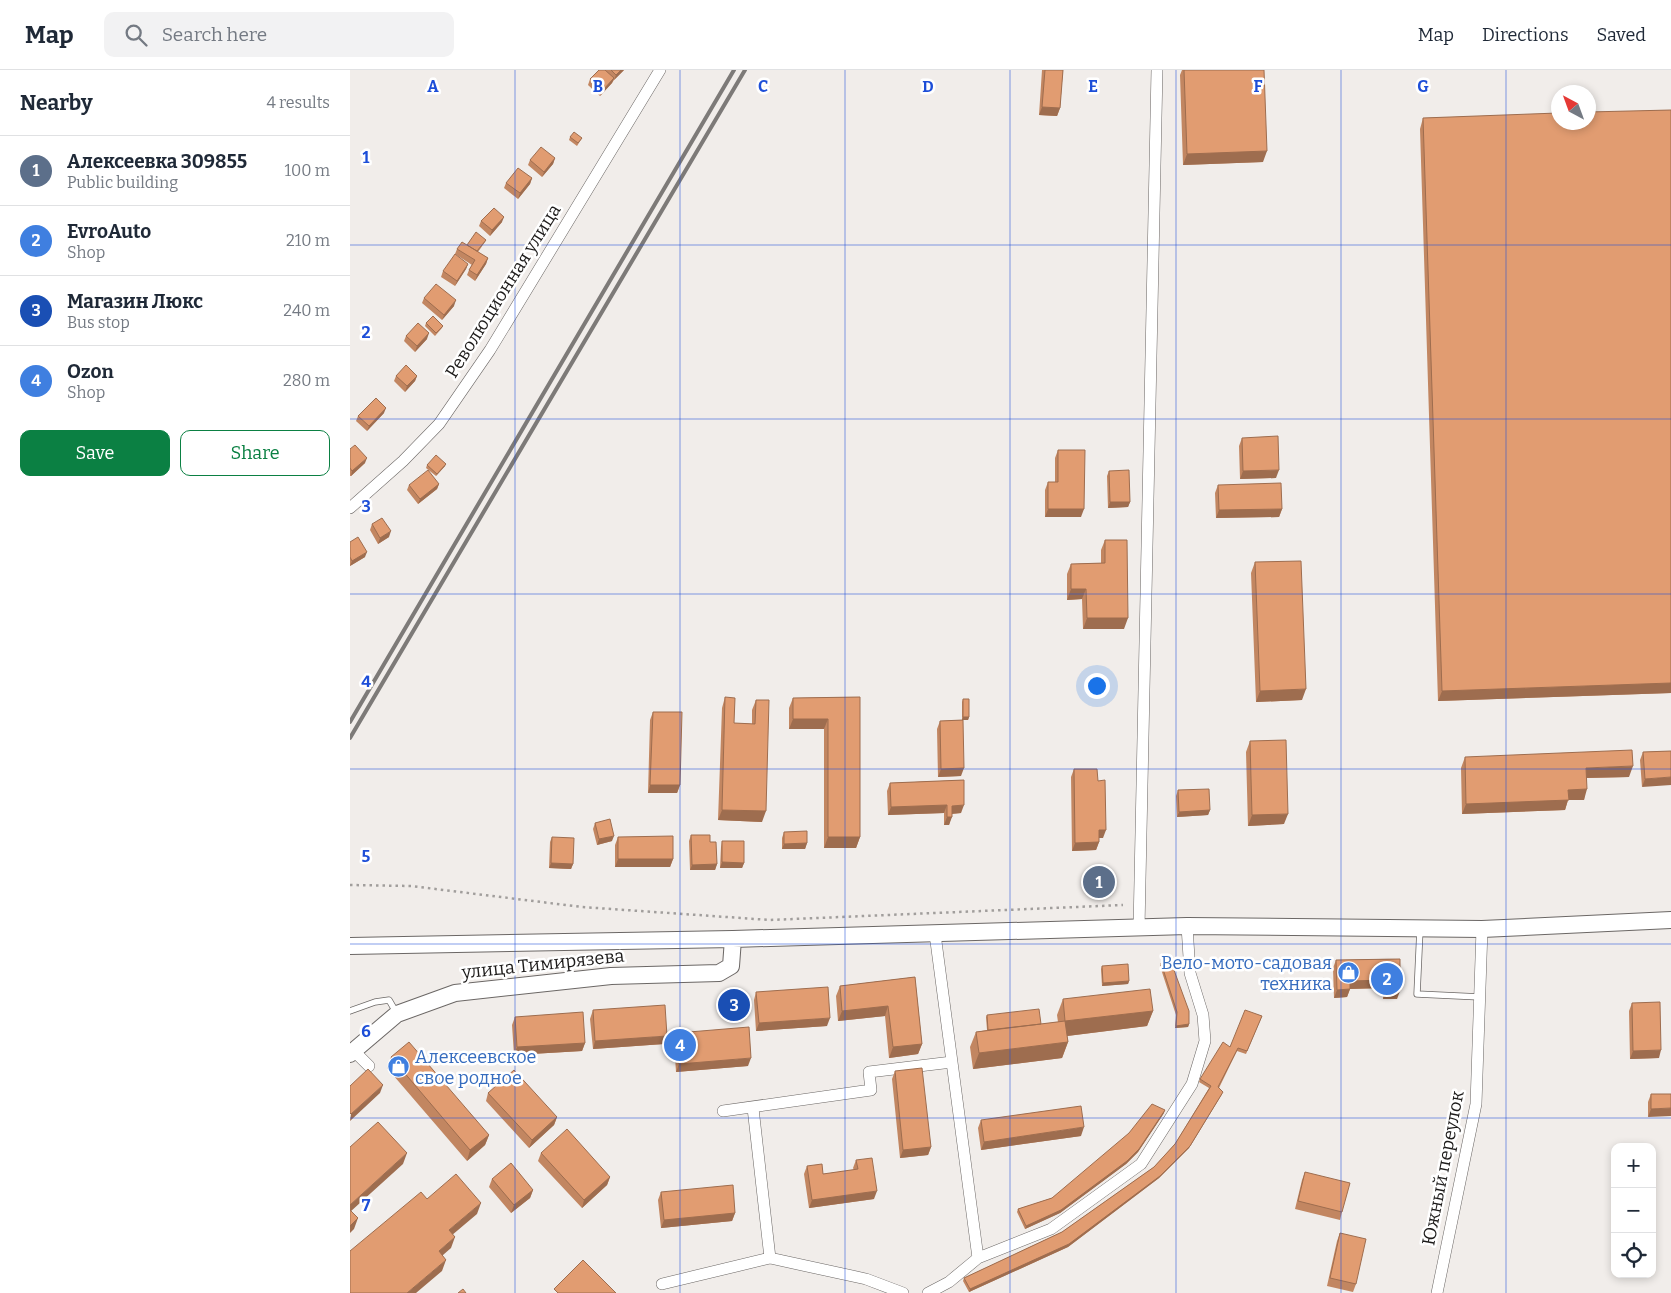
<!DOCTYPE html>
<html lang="en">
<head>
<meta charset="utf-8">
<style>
  body { margin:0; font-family:Bitter,serif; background:#f2f2f3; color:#1f2937 }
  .controls { position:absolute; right:15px; bottom:15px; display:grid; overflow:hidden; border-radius:10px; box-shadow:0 2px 8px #0003 }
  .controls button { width:45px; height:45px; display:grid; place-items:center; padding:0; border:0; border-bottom:1px solid #e0e1e3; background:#fff; color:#1f2937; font:25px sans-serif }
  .compass { position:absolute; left:1201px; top:15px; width:45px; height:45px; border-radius:50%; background:#fff; box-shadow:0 2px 8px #0003; rotate:319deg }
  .you { position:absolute; left:746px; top:615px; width:18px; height:18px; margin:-12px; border:4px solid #fff; border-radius:50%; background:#1a73e8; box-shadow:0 0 0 8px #1a73e833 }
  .badge { display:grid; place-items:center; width:32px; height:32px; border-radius:50%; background:#0b8043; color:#fff; font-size:16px; font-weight:700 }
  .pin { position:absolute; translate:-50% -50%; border:2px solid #fff; box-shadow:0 1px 5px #0006 }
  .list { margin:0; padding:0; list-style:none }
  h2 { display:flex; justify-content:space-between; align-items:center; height:65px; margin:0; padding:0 20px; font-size:21px }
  h2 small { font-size:16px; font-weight:400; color:#747a83 }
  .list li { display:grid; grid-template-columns:32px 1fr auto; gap:15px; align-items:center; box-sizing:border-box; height:70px; padding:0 20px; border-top:1px solid #e0e1e3 }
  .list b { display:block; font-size:19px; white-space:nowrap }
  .list p { margin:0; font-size:16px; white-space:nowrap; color:#747a83 }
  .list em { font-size:16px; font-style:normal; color:#747a83 }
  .actions { display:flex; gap:10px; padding:15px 20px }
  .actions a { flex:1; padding:11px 0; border:1px solid #0b8043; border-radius:10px; text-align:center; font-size:18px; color:#0b8043 }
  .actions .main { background:#0b8043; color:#fff }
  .icon { flex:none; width:28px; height:28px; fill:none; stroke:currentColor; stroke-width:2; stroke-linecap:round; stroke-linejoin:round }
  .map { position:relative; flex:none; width:1321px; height:1223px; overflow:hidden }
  header { display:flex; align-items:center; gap:30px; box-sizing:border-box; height:70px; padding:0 25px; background:#fff; border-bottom:1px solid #e0e1e3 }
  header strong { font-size:24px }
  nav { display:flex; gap:28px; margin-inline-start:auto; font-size:18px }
  .search { width:350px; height:45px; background:#f2f2f3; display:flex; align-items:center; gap:12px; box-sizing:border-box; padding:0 18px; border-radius:10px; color:#747a83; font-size:19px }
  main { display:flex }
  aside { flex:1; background:#fff }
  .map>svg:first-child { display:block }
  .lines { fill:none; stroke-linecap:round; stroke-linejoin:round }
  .lane-casing { stroke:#6b6765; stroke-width:7 }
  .street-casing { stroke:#6b6765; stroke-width:12 }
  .secondary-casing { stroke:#6b6765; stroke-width:18 }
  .path { stroke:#a19e9c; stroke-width:2.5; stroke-dasharray:2.5 4; stroke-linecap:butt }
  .lane { stroke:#fff; stroke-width:5.5 }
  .street { stroke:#fff; stroke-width:11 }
  .secondary { stroke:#fff; stroke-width:16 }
  .rail { stroke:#7d7a78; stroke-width:4 }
  .wall { fill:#c28661 }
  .shaded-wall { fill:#9e6d4f }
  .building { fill:#e19c71; stroke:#9e6d4f }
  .grid { fill:none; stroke:#1d4ed8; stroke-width:1; stroke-opacity:0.55 }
  .labels { text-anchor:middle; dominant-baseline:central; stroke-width:5; stroke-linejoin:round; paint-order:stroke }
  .street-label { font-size:18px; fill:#1d1b1a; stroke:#fff }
  .shop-label { font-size:18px; fill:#366cbe; stroke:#fff; text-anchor:end }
  .grid-label { font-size:16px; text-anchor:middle; font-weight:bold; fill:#1d4ed8; stroke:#fff; stroke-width:5; stroke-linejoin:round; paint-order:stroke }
</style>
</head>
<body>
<header>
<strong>Map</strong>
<div class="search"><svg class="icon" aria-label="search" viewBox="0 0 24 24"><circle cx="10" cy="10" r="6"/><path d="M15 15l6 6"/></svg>Search here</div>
<nav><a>Map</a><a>Directions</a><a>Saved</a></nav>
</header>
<main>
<aside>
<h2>Nearby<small>4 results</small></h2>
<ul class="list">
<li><span class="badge" style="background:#5c6f8a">1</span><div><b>Алексеевка 309855</b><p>Public building</p></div><em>100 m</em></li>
<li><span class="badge" style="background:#3f7fe0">2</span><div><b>EvroAuto</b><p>Shop</p></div><em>210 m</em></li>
<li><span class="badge" style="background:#1a4fb4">3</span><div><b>Магазин Люкс</b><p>Bus stop</p></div><em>240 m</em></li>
<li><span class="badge" style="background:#3f7fe0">4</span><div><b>Ozon</b><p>Shop</p></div><em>280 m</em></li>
</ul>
<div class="actions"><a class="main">Save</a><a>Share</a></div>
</aside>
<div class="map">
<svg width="1321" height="1223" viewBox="0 0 1321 1223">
  <rect width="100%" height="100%" fill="#f1edea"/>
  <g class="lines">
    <defs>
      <path id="lane" d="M1070,859L1067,924L1130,927
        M0,941L25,932L39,930L46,942"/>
      <path id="street" d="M0,438L53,391L89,354L140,280L310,0
        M789,858L807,0
        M585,864L628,1188
        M4,981L19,996
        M403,1038L420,1188
        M373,1041L521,1020L519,1002L602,992
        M312,1214L420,1188L516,1209L553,1223
        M578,1223L599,1212L628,1188L701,1159L791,1094L842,1014L855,971L853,945L840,903L837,856
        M1087,1223L1126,1034L1132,859"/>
      <path id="secondary" d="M0,876L383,869L837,856L1132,859L1321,850
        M0,984L47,944L105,923L261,906L369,903L381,896L383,869"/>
    </defs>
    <use href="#lane" class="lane-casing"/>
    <use href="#street" class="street-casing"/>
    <use href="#secondary" class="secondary-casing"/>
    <path class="path" d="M0,815L61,816L232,837L420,850L773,835"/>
    <use href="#lane" class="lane"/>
    <use href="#street" class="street"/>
    <use href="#secondary" class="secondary"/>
    <path class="rail" d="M0,652L384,0
      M0,668L395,0"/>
  </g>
  <path class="wall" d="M249,0H274L264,10L262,13L250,26L238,15L240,9Z
    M692,0H713L710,38L707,46L689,45Z
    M832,0H914L913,92L833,95L830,5Z
    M1321,40V623L1088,631L1070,59L1073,48Z
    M220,67L232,68L227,76L219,70Z
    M205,88L203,94L192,107L178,95L180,90Z
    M182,108L180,114L168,129L154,118L156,113Z
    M131,151L152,152L140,166L129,156Z
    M136,170L135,172L128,182L138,188L136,194L125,211L117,205L119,200L122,195L105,184L107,179L117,175Z
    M118,194L116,199L105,216L91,207L93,201Z
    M74,228L104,236L92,250L72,233Z
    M76,253L93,256L92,258L85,266L75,256Z
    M56,266L77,269L65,282L54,271Z
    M46,306H67L65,311L55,322L44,311Z
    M34,343L17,361L6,351L8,346Z
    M892,368L926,408L890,409L889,376Z
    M0,379L15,393L1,406H0Z
    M708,380L731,447H695V420L698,412H705V388Z
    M77,395L95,396L86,406L76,398Z
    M759,401L780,432L778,437L758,438L757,406Z
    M89,414L87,419L68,434L57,420L59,415Z
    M868,415L932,439L929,447L866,448L865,423Z
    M22,454L39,467L28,474L20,460Z
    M755,470L774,559H733L732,529L717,530V504L721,494L751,493V480Z
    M0,472L15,487L0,496Z
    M905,492L952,630L906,632L901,503Z
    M375,627L384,653L402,654V640L406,630L412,752L368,750L372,638Z
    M510,627V767L506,778H474V659H439V638L443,628Z
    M613,629L619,647L618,650H613L611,706L588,707L587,659L590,651L612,650V632Z
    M303,642L330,715L327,723H298L300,650Z
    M900,671L934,754L898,756L896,682Z
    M1321,681L1292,717L1290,690L1293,682Z
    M1115,687L1279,707L1237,708L1234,730H1218L1215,740L1112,744L1111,698Z
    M724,699L753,768H749V772L746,780L722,781L721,707Z
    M614,710L611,743L602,744L599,755H594V743L538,745L537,721L540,713Z
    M828,720L860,740L858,745L827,747L826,726Z
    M245,753L262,771L247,775L243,759Z
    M434,762L457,773L455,779H432V768Z
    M341,765L360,772L367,794L365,800H340L339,771Z
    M202,767L223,794L221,799L199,798L200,772Z
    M268,767L323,789L320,797H265V775Z
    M372,771L394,793L392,798H370L371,777Z
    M1050,889L1047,929H1033V918L1000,919L997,927L984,928L983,898L986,890Z
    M811,893L839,954L838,957L825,958L826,945L810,896Z
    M752,896L779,911L778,914L752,916L751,899Z
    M565,907L572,974L568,984L539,988L535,946L488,951L486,926L490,916Z
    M406,922L477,956L406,961L404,930Z
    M713,929L803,941L797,956L717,966L718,972L712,988L623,999L620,977L626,962L637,960L636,947L637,945L691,954L708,952L707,945Z
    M1282,933L1309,988L1280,989L1279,941Z
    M243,940L314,974L243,979L240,949Z
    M912,946L896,984L887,981L869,1018L872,1024L839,1078L809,1108L718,1177L619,1222L613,1211L614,1208L712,1162L804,1097L825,1074L859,1018L849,1012L850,1009L880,977Z
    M165,947L235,973L232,981L164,985L162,955Z
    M327,963L398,996L326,1002L324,971Z
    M41,987L139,1065L135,1075L117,1091L37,998Z
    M545,1001L581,1077L578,1085L550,1088L542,1009Z
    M138,1023L207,1047L204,1055L179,1078L136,1031Z
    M1301,1024H1321L1298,1047V1032Z
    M814,1043L788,1082L776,1094L710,1143L675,1159L667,1142L668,1139L702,1128Z
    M631,1050L731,1066L631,1080L628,1058Z
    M191,1083L260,1107L257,1115L232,1138L188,1091Z
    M506,1090L524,1129L459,1138L454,1104L457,1096L473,1104L504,1100L503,1098Z
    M955,1102L992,1142L990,1150L945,1139L952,1110Z
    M142,1109L183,1120L180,1128L161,1143L139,1117Z
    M311,1122L385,1143L382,1151L311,1158L308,1130Z
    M990,1163L1006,1214L1003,1222L977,1216L987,1171Z"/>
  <path class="shaded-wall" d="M271,0H274L264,10L266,5Z
    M264,8L262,13L250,26L252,21Z
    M692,37L710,38L707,46L689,45Z
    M917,81L913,92L833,95L837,84Z
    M205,88L203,94L192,107L194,102Z
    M182,108L180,114L168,129L170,123Z
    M154,147L152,152L140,166L142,160Z
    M138,188L136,194L125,211L127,205Z
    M118,194L116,199L105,216L107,211Z
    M106,230L104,236L92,250L94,245Z
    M79,263L77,269L65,282L67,276Z
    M67,306L65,311L55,322L57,316Z
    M36,338L34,343L17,361L19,356Z
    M17,388L15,393L1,406L2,401Z
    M96,394L95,396L86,406L87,404Z
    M929,400L926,408L890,409L893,401Z
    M89,414L87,419L68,434L70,429Z
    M760,432H780L778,437L758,438Z
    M698,439H734L731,447H695Z
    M932,439L929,447L866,448L869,440Z
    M41,461L39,467L28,474L30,468Z
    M17,482L15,487L0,496L2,491Z
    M721,519H736L732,529L717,530Z
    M737,548H778L774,559H733Z
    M1321,613V623L1088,631L1092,621Z
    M956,619L952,630L906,632L910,621Z
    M613,647H619L618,650H612Z
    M443,649H478L474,659H439Z
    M1283,696L1279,707L1233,708L1236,698Z
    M614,698L611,706L588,707L591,699Z
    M1321,707V715L1292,717L1295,709Z
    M300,715H330L327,723H298Z
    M1237,719L1234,730H1218L1215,740L1112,744L1116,734L1218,720Z
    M597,735L594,743L538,745L541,737Z
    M614,735L611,743L599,744L602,736Z
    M372,740L416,741L412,752L368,750Z
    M860,740L858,745L827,747L829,742Z
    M938,744L934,754L898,756L902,745Z
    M597,747H602L599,755H594Z
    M749,760H756L753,768H746Z
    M264,766L262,771L247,775L249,769Z
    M478,767H510L506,778H474Z
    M749,772L746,780L722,781L725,773Z
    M457,773L455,779H432L434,774Z
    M268,789H323L320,797H265Z
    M372,792L394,793L392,798H370Z
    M201,793L223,794L221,799L199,798Z
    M367,794L365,800H340L342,795Z
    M1036,910L1033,918L997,919L1000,911Z
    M779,911L778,914L752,916L753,913Z
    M1000,919L997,927L984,928L987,920Z
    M1036,921H1050L1047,929H1033Z
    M538,936L535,946L488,951L492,941Z
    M803,941L797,956L709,967L715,951Z
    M480,948L477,956L406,961L409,953Z
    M839,954L838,957L825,958L826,956Z
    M317,966L314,974L243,979L245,971Z
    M718,972L712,988L623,999L629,983Z
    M235,973L232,981L164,985L167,977Z
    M572,974L568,984L539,988L543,977Z
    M1311,980L1309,988L1280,989L1283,981Z
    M401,988L398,996L326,1002L329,994Z
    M33,1015L30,1023L0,1051L1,1044Z
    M873,1022L839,1078L809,1108L718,1177L619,1222L620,1219L810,1106Z
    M1321,1038V1046L1298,1047L1301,1039Z
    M815,1040L814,1043L788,1082L776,1094L710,1143L675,1159L676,1156Z
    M207,1047L204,1055L179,1078L182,1070Z
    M734,1057L731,1066L631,1080L634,1072Z
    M139,1065L135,1075L117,1091L120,1080Z
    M581,1077L578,1085L550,1088L553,1080Z
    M57,1083L53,1094L0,1142V1135Z
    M260,1107L257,1115L232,1138L234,1130Z
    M183,1120L180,1128L161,1143L164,1135Z
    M527,1121L524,1129L459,1138L462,1130Z
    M131,1133L127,1144L95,1171L99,1160Z
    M385,1143L382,1151L311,1158L314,1150Z
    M8,1148L4,1159L0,1163V1156Z
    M105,1167L101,1178L85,1192L89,1181Z
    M96,1190L92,1201L66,1223H57Z"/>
  <path class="building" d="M249,0H255L264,8L252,21L240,9Z
    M261,0H271L266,5Z
    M695,0H713L710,38L692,37Z
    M834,0H914L917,81L837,84Z
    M1321,40V613L1092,621L1073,48L1208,43V52H1238V42Z
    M224,62L232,68L228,73L220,67Z
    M191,77L205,88L194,102L180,90Z
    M168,98L182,108L170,123L156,113Z
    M144,138L154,147L142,160L131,151Z
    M126,162L136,170L127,181L117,175Z
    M112,172L138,188L127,205L119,200L125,190L107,179Z
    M105,184L118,194L107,211L93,201Z
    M86,214L106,230L94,245L74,228Z
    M83,246L93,256L86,263L76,253Z
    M68,253L79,263L67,276L56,266Z
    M56,295L67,306L57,316L46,306Z
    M26,328L36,338L19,356L8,346Z
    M928,366L929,400L893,401L892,368Z
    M5,375L17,388L2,401L0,398V379Z
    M708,380H735L734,439H698V412H708Z
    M86,385L96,394L87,404L77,395Z
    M78,400L89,414L70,429L59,415Z
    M779,400L780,432H760L759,401Z
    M931,413L932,439L869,440L868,415Z
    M32,448L41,461L30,468L22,454Z
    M8,467L17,482L2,491L0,487V472Z
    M755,470H777L778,548H737L736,519H721V494L755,493Z
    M951,491L956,619L910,621L905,492Z
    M375,627L385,628L384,653L405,654L406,630H419L416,741L372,740Z
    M510,627V767H478V649H443V628Z
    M613,629H619V647H613Z
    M303,642H332L330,715H300Z
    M613,650L614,698L591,699L590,651Z
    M936,670L938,744L902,745L900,671Z
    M1282,680L1283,696L1236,698L1237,719L1218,720L1219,730L1116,734L1115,687Z
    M1321,681V707L1295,709L1293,682Z
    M724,699H747L748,711L755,710L756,760H749V772L725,773Z
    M614,710V735L602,736V747H597V735L541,737L540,713Z
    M859,719L860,740L829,742L828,720Z
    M260,749L264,766L249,769L245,753Z
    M457,761V773L434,774V762Z
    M341,765H360V772H366L367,794L342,795Z
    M323,766V789H268V767Z
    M202,767L224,768L223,794L201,793Z
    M372,771H394V793L372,792Z
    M1050,889V921H1036V910L1000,911V919L987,920L986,890Z
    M821,892L839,941V954L826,956L827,942L811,893Z
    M778,894L779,911L753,913L752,896Z
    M565,907L572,974L543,977L538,936L492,941L490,916Z
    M478,917L480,948L409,953L406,922Z
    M800,919L803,941L715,951L713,929Z
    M1310,932L1311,980L1283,981L1282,933Z
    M315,935L317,966L245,971L243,940Z
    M689,939L691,954L638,960L637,945Z
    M895,940L912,946L897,981L888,978L868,1017L873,1022L840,1076L810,1106L719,1174L620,1219L614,1208L712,1162L804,1097L825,1074L861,1016L850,1009L873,972L880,977Z
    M233,942L235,973L167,977L165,947Z
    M715,951L718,972L629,983L626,962Z
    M399,957L401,988L329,994L327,963Z
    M59,972L139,1065L120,1080L41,987Z
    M572,998L581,1077L553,1080L545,1001Z
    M18,999L33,1015L1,1044L0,1043V1016Z
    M164,1000L207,1047L182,1070L138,1023Z
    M1301,1024H1321V1038L1301,1039Z
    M802,1034L815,1040L789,1079L777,1091L711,1140L676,1156L668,1139L702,1128L779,1063Z
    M731,1036L734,1057L634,1072L631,1050Z
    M28,1052L57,1083L0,1135V1077Z
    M217,1059L260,1107L234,1130L191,1083Z
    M522,1088L527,1121L462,1130L457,1096L472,1094L473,1104L508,1099L506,1090Z
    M161,1093L183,1120L164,1135L142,1109Z
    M955,1102L1000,1113L992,1142L948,1131Z
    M106,1104L131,1133L99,1160L105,1167L89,1181L96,1190L57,1223H0V1181L71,1122L77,1129Z
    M383,1115L385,1143L314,1150L311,1122Z
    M0,1140L8,1148L0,1156Z
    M990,1163L1016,1169L1006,1214L980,1208Z
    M233,1190L266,1223H208L204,1219Z
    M113,1219L116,1223H108Z"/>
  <path class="grid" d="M165,0V1223M330,0V1223M495,0V1223M660,0V1223M826,0V1223M991,0V1223M1156,0V1223M0,175H1321M0,349H1321M0,524H1321M0,699H1321M0,874H1321M0,1048H1321"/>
  <defs>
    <symbol id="shop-disc" viewBox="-11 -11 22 22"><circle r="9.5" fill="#3f7fe0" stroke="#fff"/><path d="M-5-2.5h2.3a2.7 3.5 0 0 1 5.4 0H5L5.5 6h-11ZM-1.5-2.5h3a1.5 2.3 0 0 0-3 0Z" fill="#fff"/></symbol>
  </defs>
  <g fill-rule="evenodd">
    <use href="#shop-disc" x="986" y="890" width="25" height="25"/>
    <use href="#shop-disc" x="36" y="984" width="25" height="25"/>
  </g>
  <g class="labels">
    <g class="street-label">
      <text transform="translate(153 221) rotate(-58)">Революционная улица</text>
      <text transform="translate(193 894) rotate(-6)">улица Тимирязева</text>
      <text transform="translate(1093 1098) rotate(-79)">Южный переулок</text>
    </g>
    <g class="shop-label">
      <text x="982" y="893">Вело-мото-садовая<tspan x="982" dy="21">техника</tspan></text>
      <text x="65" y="987" text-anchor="start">Алексеевское<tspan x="65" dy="21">свое родное</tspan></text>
    </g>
  </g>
  <g class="grid-label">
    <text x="83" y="22">A</text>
    <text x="248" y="22">B</text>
    <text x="413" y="22">C</text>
    <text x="578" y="22">D</text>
    <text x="743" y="22">E</text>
    <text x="908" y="22">F</text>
    <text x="1073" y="22">G</text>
    <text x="16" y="93">1</text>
    <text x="16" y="268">2</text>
    <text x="16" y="442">3</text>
    <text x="16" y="617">4</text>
    <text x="16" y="792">5</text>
    <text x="16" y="967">6</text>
    <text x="16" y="1141">7</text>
  </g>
</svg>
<div class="controls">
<button>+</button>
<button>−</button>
<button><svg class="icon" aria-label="locate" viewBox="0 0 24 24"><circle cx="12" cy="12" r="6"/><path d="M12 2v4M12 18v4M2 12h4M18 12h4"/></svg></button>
</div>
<svg class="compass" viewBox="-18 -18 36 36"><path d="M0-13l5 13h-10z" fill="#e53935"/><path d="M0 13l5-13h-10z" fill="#747a83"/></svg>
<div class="you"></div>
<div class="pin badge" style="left:749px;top:812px;background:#5c6f8a">1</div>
<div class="pin badge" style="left:1037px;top:909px;background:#3f7fe0">2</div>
<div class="pin badge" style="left:384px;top:935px;background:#1a4fb4">3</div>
<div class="pin badge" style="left:330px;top:975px;background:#3f7fe0">4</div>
</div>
</main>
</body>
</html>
